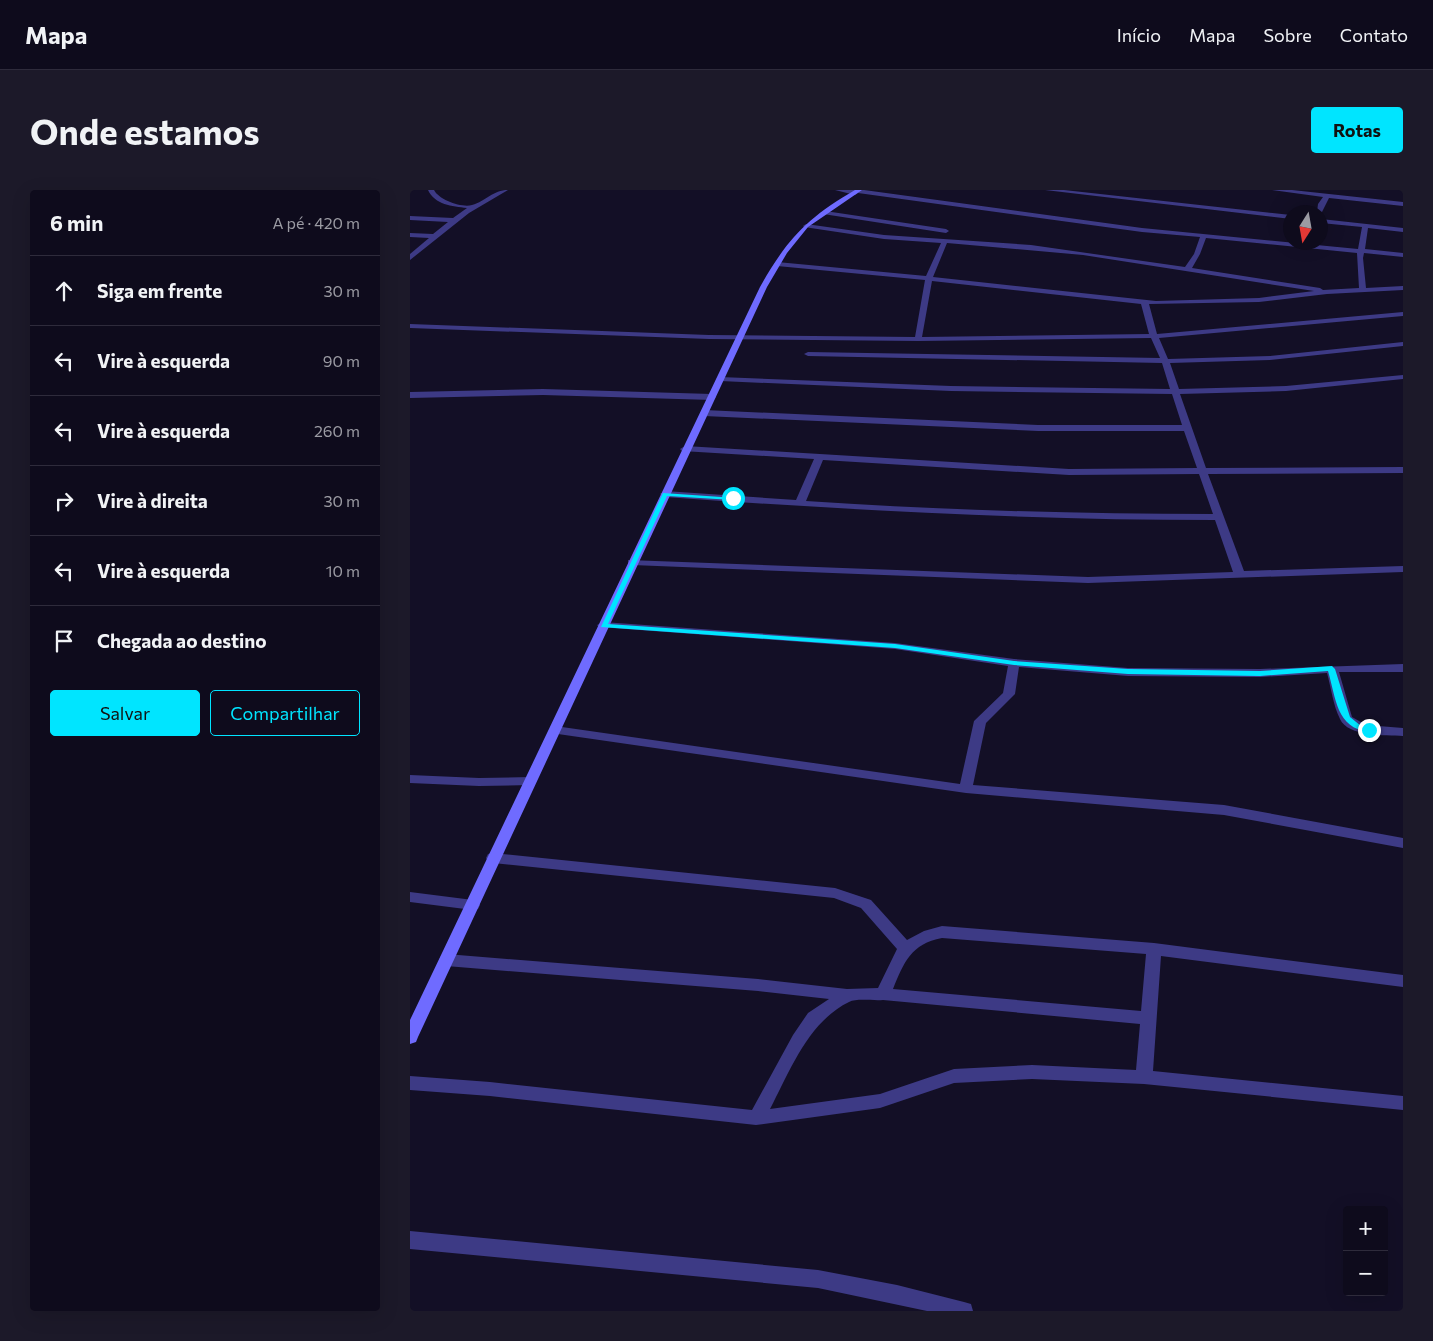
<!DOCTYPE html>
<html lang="pt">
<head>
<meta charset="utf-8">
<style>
  body { margin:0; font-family:Commissioner,sans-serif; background:#1c1929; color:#f1f3f6 }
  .controls { position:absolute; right:15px; bottom:15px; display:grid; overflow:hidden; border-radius:5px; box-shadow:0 5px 20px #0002 }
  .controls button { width:45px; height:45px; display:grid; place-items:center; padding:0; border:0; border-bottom:1px solid #2e2b3b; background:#0e0b1c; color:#f1f3f6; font:25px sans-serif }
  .compass { position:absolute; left:873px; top:15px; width:45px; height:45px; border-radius:50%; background:#0e0b1c; box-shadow:0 5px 20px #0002; rotate:191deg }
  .stop { position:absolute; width:15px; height:15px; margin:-11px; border:4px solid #00e5ff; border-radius:50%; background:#fff }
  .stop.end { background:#00e5ff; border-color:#fff; box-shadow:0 1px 5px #0008 }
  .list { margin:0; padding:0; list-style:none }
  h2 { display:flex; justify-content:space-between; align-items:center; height:65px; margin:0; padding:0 20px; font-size:21px }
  h2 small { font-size:16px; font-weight:400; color:#9b9ba3 }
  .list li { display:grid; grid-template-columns:32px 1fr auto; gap:15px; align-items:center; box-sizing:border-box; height:70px; padding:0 20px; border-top:1px solid #2e2b3b }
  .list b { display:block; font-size:19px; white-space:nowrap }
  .list em { font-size:16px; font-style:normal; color:#9b9ba3 }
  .actions { display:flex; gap:10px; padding:15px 20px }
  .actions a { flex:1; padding:11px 0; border:1px solid #00e5ff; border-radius:5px; text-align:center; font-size:18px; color:#00e5ff }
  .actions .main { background:#00e5ff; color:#111 }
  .icon { flex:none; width:28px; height:28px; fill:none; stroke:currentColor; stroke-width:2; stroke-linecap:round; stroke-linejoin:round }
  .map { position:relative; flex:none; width:993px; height:1121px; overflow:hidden; border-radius:5px }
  header { display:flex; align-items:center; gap:30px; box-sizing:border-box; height:70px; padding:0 25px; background:#0e0b1c; border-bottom:1px solid #2e2b3b }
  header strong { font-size:24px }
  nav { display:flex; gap:28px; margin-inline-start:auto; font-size:18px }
  .intro { display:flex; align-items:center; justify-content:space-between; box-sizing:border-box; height:120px; padding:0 30px }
  h1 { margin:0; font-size:35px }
  .button { padding:12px 22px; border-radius:5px; background:#00e5ff; color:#111; font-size:18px; font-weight:700 }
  main { display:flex; gap:30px; padding:0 30px }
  aside { flex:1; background:#0e0b1c; border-radius:5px; box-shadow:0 5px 20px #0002 }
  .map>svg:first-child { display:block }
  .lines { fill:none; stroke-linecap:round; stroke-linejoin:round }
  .street { fill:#3d3a85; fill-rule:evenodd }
  .secondary { fill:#6f6bff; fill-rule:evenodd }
  .route { fill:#00e5ff }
</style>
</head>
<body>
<header>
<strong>Mapa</strong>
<nav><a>Início</a><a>Mapa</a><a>Sobre</a><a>Contato</a></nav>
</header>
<div class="intro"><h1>Onde estamos</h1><a class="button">Rotas</a></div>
<main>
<aside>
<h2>6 min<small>A pé · 420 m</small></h2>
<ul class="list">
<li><svg class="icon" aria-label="ahead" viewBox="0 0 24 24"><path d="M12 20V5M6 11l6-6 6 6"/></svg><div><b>Siga em frente</b></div><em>30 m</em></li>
<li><svg class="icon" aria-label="left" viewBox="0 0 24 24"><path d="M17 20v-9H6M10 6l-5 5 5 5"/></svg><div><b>Vire à esquerda</b></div><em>90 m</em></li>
<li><svg class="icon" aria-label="left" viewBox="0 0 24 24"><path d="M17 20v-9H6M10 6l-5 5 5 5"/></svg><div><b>Vire à esquerda</b></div><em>260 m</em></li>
<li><svg class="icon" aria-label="right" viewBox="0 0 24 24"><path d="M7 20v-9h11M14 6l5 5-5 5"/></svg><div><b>Vire à direita</b></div><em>30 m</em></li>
<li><svg class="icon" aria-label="left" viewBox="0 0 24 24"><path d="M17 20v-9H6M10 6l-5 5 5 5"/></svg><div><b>Vire à esquerda</b></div><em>10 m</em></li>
<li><svg class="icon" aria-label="arrive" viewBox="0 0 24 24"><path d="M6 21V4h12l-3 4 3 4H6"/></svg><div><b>Chegada ao destino</b></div></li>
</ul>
<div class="actions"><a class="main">Salvar</a><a>Compartilhar</a></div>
</aside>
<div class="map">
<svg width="993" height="1121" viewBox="0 0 993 1121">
  <rect width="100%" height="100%" fill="#130f26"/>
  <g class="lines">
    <path class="street" d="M18,0H24C29,10 52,18 62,15C76,11 83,0 98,0L59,23L0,70V64L19,48L0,47V43L23,44L38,32L0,30V26L43,28L57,18C42,16 25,15 18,0Z
      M425,0H454L732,38L948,59L952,37L911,33V29L993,38V42L958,38L955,59L993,63V67L954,63L953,68L956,98L993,96V100L917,104L849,112L739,114L747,144L993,122V126L749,148L758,169L860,166L993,152V156L860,170L760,173L769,199L876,196L993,185V189L876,201L770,204L796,278L993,277V283L798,284L834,381L993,376V382L678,393L222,375L218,374V370L678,387L823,382L805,330C621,330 438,320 255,307L250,304L255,301L386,310L404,269L272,261L270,259L275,256L659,279L787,278L774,241H628L294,226L290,223L294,220L628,235H772L762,204L541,201L310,191L306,189L310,187L541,196L760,199L752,173L398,166L394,164L398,162L750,168L741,148L508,151L299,149L0,138V134L299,145L505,147L515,90L367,76L364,74L367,72L516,86L531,53L474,49L394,37L393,36L396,34L474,45L621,55L775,77L784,64L790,47L732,42L448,3L445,5ZM796,48L947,63L949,98L913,100L910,98L782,78L790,64ZM537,53L673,65L904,101L849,108L746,111L523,87ZM522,91L731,114L739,144L512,147ZM413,270L659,285L789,284L803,324C667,324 531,320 396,311Z
      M635,0H654L881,25V29Z
      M862,0H882L993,12V16L919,8L911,24L907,22L908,14L913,7Z
      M415,21L536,39L539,41L536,43L413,24Z
      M133,199L302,204L306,207L302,210L133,205L0,208V202Z
      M193,432L485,453L604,469L718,478L850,479L993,474V482H929L942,527L956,535L993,538V546C976,545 938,547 930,529C923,515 921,497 917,483L850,487L718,486L609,477L605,504L576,533L563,595L814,615L993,648V658L814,625L556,603L141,543L139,540L145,536L550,594L564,531L593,503L598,476L485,459L189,437L187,435Z
      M0,585L69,588L121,587L127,591L121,595L69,596L0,593Z
      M83,663L425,698L461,710L497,750L514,741L532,736L744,753L993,785V797L751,766L743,881L993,906V920L734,894L622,889L544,893L470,918L346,935L80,906L0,900V886L80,892L342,920L383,845L398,823L419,809L348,801L36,776L31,774L29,770L31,766L36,764L348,789L437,799L468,798L487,759L451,718L424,708L83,673L78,672L76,668L78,664ZM532,748L736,764L731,821L483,799C494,772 501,754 532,748ZM473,810L730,834L726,880L622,875L544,879L470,904L360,919C380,881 398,832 439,812C447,808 463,811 473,810Z
      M0,702L63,710L68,711L70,715L68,719L63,720L0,712Z
      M0,1041L408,1080L487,1095L554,1112L561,1114L563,1121H517L408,1098L0,1059Z"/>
    <path class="secondary" d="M445,0H452L398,37L377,63L357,97L8,847L6,852L0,854V830L350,97C377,49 397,28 445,0Z"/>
  </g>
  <path class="route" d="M253,303L326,308L323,310L257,306L198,434L485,454L604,471L718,479L850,481L922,476L925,479L940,527L951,536L963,540L959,542C926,538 926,508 918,481L850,486L718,484L604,475L485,458L191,437Z"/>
</svg>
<div class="controls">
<button>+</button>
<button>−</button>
</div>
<svg class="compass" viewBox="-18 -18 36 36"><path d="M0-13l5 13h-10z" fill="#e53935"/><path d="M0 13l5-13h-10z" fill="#9b9ba3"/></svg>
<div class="stop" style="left:323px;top:308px"></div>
<div class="stop end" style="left:959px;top:540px"></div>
</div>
</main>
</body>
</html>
